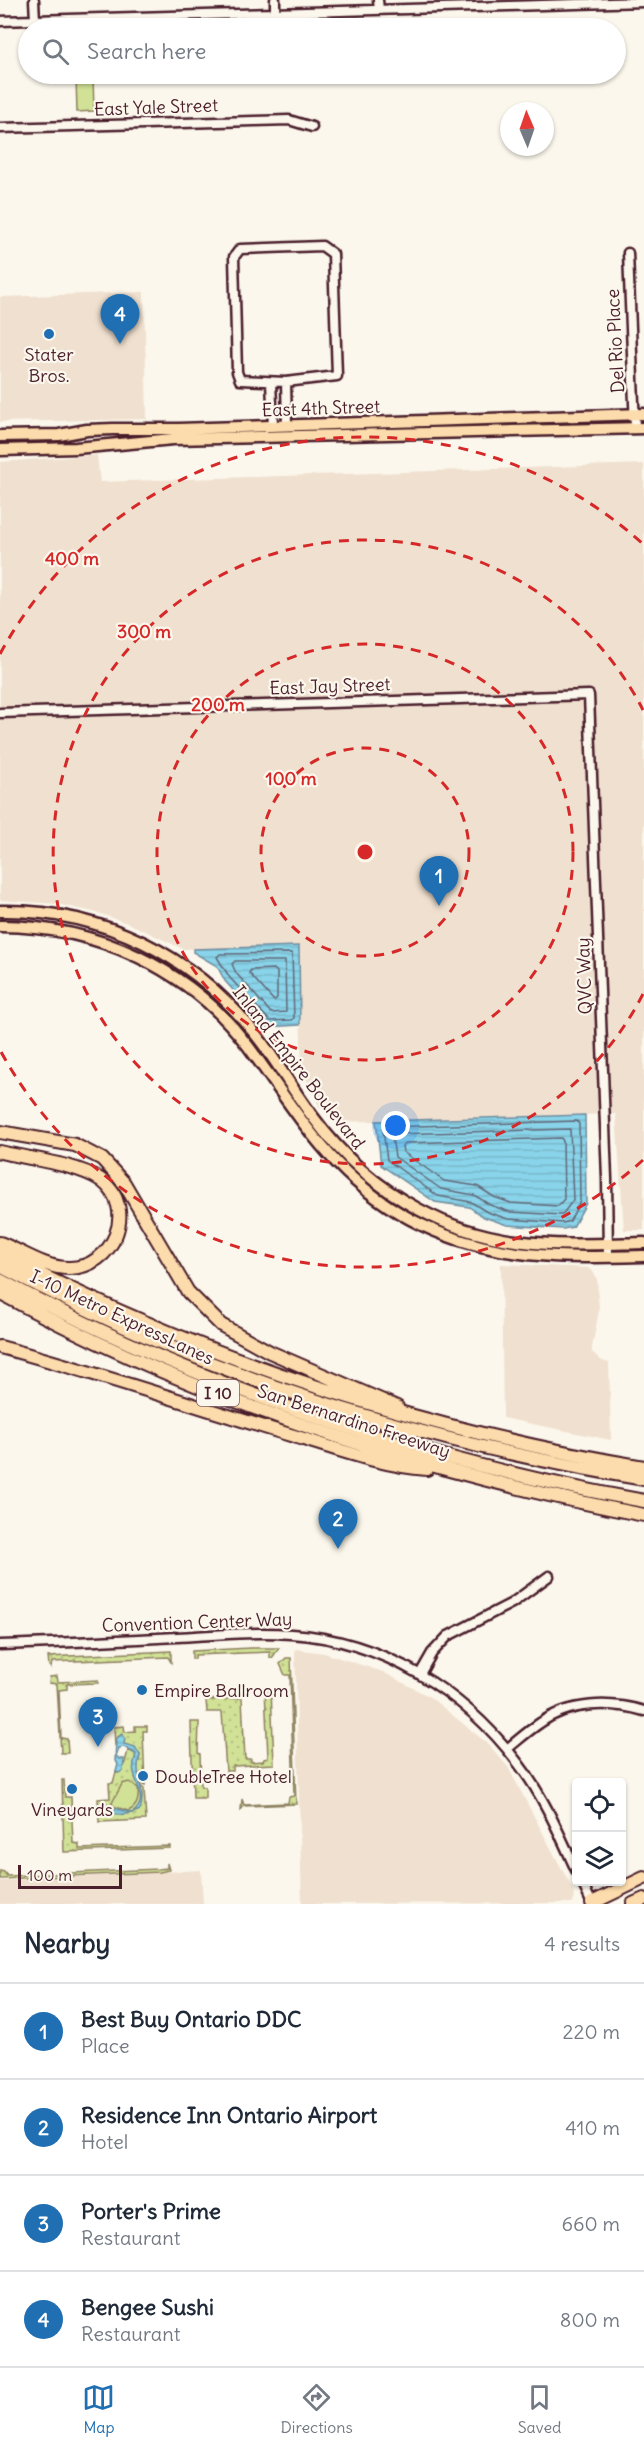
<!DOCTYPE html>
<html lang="en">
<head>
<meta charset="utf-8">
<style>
  body { margin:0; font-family:Delius,sans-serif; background:#f2f2f3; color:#1f2937 }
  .controls { position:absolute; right:18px; bottom:18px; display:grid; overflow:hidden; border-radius:6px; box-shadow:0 2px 4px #0004 }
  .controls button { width:54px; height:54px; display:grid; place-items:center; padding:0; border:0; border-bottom:2px solid #e0e1e3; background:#fff; color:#1f2937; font:30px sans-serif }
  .compass { position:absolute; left:500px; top:102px; width:54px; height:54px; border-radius:50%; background:#fff; box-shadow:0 2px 4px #0004; rotate:358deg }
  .scale { position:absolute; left:18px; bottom:15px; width:104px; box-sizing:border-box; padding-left:6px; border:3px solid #4a1f2b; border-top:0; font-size:16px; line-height:21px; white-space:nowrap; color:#4a1f2b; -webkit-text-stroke:4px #fbf7ec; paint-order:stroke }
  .you { position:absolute; left:396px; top:1126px; width:21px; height:21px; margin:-15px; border:4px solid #fff; border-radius:50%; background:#1a73e8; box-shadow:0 0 0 9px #1a73e833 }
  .badge { display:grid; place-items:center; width:39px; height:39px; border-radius:50%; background:#1f6fb2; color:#fff; font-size:20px; font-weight:700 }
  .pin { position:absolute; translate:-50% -50px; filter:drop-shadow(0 2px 3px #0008) }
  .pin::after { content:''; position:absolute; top:32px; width:21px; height:18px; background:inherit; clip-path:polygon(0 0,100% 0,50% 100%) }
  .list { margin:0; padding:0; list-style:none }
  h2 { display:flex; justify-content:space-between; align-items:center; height:78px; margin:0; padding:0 24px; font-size:26px }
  h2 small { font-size:20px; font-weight:400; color:#747a83 }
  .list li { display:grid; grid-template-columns:39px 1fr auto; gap:18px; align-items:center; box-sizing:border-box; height:96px; padding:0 24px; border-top:2px solid #e0e1e3 }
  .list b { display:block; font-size:22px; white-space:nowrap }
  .list p { margin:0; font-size:20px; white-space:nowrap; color:#747a83 }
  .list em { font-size:20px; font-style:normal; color:#747a83 }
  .icon { flex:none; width:33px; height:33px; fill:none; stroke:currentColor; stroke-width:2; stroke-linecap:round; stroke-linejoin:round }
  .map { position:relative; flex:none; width:644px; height:1904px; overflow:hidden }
  .search { position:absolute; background:#fff; box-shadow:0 2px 4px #0004; left:18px; right:18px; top:18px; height:66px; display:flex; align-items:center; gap:15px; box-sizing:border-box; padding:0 21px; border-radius:33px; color:#747a83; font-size:22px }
  .sheet { height:462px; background:#fff }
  nav { display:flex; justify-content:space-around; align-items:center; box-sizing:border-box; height:84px; border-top:2px solid #e0e1e3; background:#fff; font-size:16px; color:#747a83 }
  nav a { display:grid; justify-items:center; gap:3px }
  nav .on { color:#1f6fb2 }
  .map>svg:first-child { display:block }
  .built { fill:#f0e0cf }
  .grass { fill:url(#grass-dots); stroke:#8e8060; stroke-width:1.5 }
  .pitch { fill:#d1e296; stroke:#8e8060; stroke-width:1.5 }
  .water { fill:url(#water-rules); stroke:#708c9e; stroke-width:1.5 }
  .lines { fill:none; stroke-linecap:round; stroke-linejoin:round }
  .shore { stroke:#636777; stroke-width:1.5 }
  .minor-casing { stroke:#4a1f2b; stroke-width:13 }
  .major-casing { stroke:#4a1f2b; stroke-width:15 }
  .highway-casing { stroke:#4a1f2b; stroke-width:16 }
  .minor { stroke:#fbf7ec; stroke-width:8 }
  .major { stroke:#fcdcac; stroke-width:10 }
  .highway { stroke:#fcdcac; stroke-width:12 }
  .ring { fill:none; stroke:#d62828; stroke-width:3; stroke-dasharray:10 8 }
  .poi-dot { fill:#1f6fb2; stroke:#fbf7ec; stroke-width:2 }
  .labels { text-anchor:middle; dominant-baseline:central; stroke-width:4.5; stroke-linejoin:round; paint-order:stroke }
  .shield { fill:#fbf7ec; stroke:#7f6065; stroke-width:1.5 }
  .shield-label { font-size:16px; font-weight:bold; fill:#4a1f2b }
  .street-label { font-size:18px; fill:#4a1f2b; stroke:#fbf7ec }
  .poi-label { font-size:18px; fill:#4a1f2b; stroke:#fbf7ec }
  .centre { fill:#d62828; stroke:#fbf7ec; stroke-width:3 }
  .ring-label { font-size:18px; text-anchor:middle; font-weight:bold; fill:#d62828; stroke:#fbf7ec; stroke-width:4.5; stroke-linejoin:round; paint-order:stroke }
</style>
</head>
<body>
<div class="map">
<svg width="644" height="1904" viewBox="0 0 644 1904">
  <defs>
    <pattern id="grass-dots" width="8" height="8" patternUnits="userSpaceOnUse" patternTransform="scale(1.5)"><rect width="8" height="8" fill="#d1e296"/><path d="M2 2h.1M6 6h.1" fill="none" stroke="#b5c181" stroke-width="1.8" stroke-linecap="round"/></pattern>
    <pattern id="water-rules" width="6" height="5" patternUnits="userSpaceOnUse" patternTransform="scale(1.5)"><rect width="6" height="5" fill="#89d4ea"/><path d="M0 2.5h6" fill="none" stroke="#78b6c9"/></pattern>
  </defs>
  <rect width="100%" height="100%" fill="#fbf7ec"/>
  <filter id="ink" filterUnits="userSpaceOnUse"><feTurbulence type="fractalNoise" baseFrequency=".0167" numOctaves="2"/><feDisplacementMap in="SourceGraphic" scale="12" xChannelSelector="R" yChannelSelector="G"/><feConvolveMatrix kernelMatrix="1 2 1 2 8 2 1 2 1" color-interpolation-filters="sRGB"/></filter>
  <g filter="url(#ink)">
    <path class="built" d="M144,292L147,419L0,422V297Z
      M97,455L100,482L644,464V1230H624L616,1114L338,1122L319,1106L302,1070L298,946L183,949L130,924L98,913L57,904L0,900V462Z
      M501,1264L588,1268L593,1272L597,1279L599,1310L592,1347V1352L602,1361L609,1363L611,1440L503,1418Z
      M295,1649L324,1653L383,1672L430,1697L488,1744L508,1767L574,1892L573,1903L302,1904Z
      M201,1870L203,1904H0V1881Z"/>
    <path class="grass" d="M251,1648H279L272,1658H270V1652L195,1655V1659H192V1651Z
      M171,1651V1662L168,1657L52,1662L51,1668L49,1666L48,1657Z
      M286,1658H291L296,1804L244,1806L241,1810L242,1799L244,1805L288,1803L289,1797L294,1796L290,1675H285L280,1664Z
      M57,1676L58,1682L98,1680V1683L67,1684V1689L59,1690L61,1738L67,1739L68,1753H61L57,1684L49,1683L50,1677Z
      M265,1689H271L274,1764L233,1766V1771H226L222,1712H207L206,1700L242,1698L245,1759H251V1762L263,1761L264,1759L268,1758Z
      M191,1722H199L198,1753L200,1754L201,1787H205V1798H193Z
      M124,1726L125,1732L135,1731V1726H147V1731H143L145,1786L141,1784L136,1772L140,1755L123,1744L122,1734L116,1739L115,1746L114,1727Z
      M128,1750L136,1754C133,1767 132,1780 144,1789L146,1820L99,1822L98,1799L110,1798L109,1783H113L116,1772L117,1773L125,1763Z
      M62,1780H64L65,1797H71L73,1843L79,1844V1849L170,1846V1848L64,1852Z
      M167,1863L169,1870L160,1872L0,1879V1871L4,1872L7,1876L158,1869L167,1868Z"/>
    <path class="pitch" d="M76,77H93L94,111L77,112Z
      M129,1782L138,1788C139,1798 138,1807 128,1811L113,1806L112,1803L122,1784Z"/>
    <path class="water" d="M299,946L300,1025L266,1027L225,981L217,966L193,952V949Z
      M585,1115L586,1203L573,1227L563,1229L507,1225L484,1217L469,1207L435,1202L381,1165L376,1121Z
      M122,1734L125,1738L124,1744L135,1747L140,1755C133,1777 147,1789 140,1810C129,1816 109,1816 100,1807L102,1803L105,1802L114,1808L132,1813C148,1803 137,1786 134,1773C132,1766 135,1760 136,1754L124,1747L119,1748L116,1756L120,1759H124L123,1770L119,1773L116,1772L118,1764L115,1761L116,1739Z"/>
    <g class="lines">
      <path class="shore" d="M292,953L294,1018L292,1020L270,1021L230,978L217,957L220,954Z
        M235,961H285L286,1012L271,1013L236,973L232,964Z
        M274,969L277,972V998L274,1001L249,973L251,970Z
        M577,1121L579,1124L580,1201L570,1221L563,1223L508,1219L487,1212L471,1202L438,1196L387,1160L383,1130L386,1127Z
        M570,1129L573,1200L562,1215L510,1212L490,1205L474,1195L441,1189L395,1157L392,1137L395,1134Z
        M561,1138L563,1141L564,1199L558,1206L511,1203L494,1197L477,1186L444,1181L403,1152L402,1146L405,1143Z"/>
      <defs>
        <path id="minor" d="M34,0L35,20
          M275,0V13
          M378,0L379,10
          M0,21L644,2
          M0,128L289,120L312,127
          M322,246L333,254L337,376L286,382L240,380L237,372L234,257L240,249Z
          M628,253L635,428
          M271,382L273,426
          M286,382L287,425
          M0,713L589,695L607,1179L608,1257
          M0,1645C59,1643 118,1640 177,1637C215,1635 253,1631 291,1634C382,1640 464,1691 518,1763C543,1795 559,1833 576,1870
          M420,1674L432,1653L448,1636L512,1603L549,1576
          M507,1749C517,1741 528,1731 540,1723C569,1702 610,1701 644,1711
          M582,1882L592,1904"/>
        <path id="major" d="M0,436L59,435L87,430L113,429H179L644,414
          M0,450L76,448L173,439L644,428
          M0,911C101,909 194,955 256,1035C277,1061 293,1091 313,1117C341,1155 377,1187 418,1209C494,1251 562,1245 644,1243
          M0,926C96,926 189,968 248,1046C302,1119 336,1184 422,1225C495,1260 565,1258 644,1256"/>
        <path id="highway" d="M0,1132L75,1145L102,1159L124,1183L188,1292L221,1325L270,1352L397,1407
          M0,1152C27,1158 80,1165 101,1180C139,1209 113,1269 68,1268C45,1268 21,1251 0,1243
          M0,1254C203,1359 418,1429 644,1467
          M0,1266C75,1305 152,1342 232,1371C365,1421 503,1456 644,1479
          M0,1280C201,1387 420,1461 644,1501
          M0,1293C200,1402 421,1472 644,1515
          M0,1347C99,1373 196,1407 294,1436C337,1449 382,1466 427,1469
          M592,1903L644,1878
          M633,1904L644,1899"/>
      </defs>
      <use href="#minor" class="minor-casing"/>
      <use href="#major" class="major-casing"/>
      <use href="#highway" class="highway-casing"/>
      <use href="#minor" class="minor"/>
      <use href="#major" class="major"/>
      <use href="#highway" class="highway"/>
    </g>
  </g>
  <g class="ring">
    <circle cx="365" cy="852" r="104"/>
    <circle cx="365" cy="852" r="208"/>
    <path d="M643 994A312 312 0 1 1 643 710"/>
    <path d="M643 1160A415 415 0 0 1 0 1050M0 654A415 415 0 0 1 643 544"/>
  </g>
  <g class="poi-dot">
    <circle cx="49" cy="334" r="6"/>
    <circle cx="142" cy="1690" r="6"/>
    <circle cx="143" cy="1776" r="6"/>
    <circle cx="72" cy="1789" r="6"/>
  </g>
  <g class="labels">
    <rect class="shield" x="197" y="1380" width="42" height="26" rx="4.5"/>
    <g class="shield-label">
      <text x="218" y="1393">I 10</text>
    </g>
    <g class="street-label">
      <text transform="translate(156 107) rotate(-2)">East Yale Street</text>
      <text transform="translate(615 341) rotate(-93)">Del Rio Place</text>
      <text transform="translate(321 408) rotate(-2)">East 4th Street</text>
      <text transform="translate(330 686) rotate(-2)">East Jay Street</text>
      <text transform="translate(584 976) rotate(-92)">QVC Way</text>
      <text transform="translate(299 1067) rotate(52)">Inland Empire Boulevard</text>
      <text transform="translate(122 1317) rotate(25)">I-10 Metro ExpressLanes</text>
      <text transform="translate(354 1421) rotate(18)">San Bernardino Freeway</text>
      <text transform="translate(197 1622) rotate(-2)">Convention Center Way</text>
    </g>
    <g class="poi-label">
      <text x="49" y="354">Stater<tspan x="49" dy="21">Bros.</tspan></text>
      <text x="154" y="1690" text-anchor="start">Empire Ballroom</text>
      <text x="155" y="1776" text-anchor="start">DoubleTree Hotel</text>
      <text x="72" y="1809">Vineyards</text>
    </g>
  </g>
  <circle cx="365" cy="852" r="9" class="centre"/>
  <g class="ring-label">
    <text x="72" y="565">400 m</text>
    <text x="144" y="638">300 m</text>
    <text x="218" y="711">200 m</text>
    <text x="291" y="785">100 m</text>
  </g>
</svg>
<div class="controls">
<button><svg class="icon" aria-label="locate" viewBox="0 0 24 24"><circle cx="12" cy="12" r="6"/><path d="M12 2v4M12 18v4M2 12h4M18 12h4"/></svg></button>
<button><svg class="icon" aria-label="layers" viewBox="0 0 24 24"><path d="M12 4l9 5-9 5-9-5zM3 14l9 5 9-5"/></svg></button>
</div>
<svg class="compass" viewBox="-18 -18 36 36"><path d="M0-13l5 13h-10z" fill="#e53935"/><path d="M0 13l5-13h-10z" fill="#747a83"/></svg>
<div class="scale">100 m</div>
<div class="you"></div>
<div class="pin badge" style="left:439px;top:906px">1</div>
<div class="pin badge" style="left:338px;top:1549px">2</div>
<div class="pin badge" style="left:98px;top:1747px">3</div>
<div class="pin badge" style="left:120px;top:344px">4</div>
<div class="search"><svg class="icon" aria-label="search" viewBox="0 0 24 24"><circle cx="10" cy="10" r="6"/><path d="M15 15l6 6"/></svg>Search here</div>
</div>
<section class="sheet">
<h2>Nearby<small>4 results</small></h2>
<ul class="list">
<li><span class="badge">1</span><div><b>Best Buy Ontario DDC</b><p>Place</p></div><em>220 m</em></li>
<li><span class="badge">2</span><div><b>Residence Inn Ontario Airport</b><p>Hotel</p></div><em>410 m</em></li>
<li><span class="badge">3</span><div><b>Porter's Prime</b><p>Restaurant</p></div><em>660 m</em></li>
<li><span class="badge">4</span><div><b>Bengee Sushi</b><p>Restaurant</p></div><em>800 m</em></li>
</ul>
</section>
<nav>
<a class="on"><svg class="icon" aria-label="map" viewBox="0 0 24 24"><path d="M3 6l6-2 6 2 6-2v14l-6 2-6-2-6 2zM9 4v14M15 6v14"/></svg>Map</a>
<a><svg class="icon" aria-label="directions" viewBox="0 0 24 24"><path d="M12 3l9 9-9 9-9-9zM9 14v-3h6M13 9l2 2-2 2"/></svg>Directions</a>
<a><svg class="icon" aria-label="saved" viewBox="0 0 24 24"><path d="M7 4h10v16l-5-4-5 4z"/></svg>Saved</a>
</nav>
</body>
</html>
